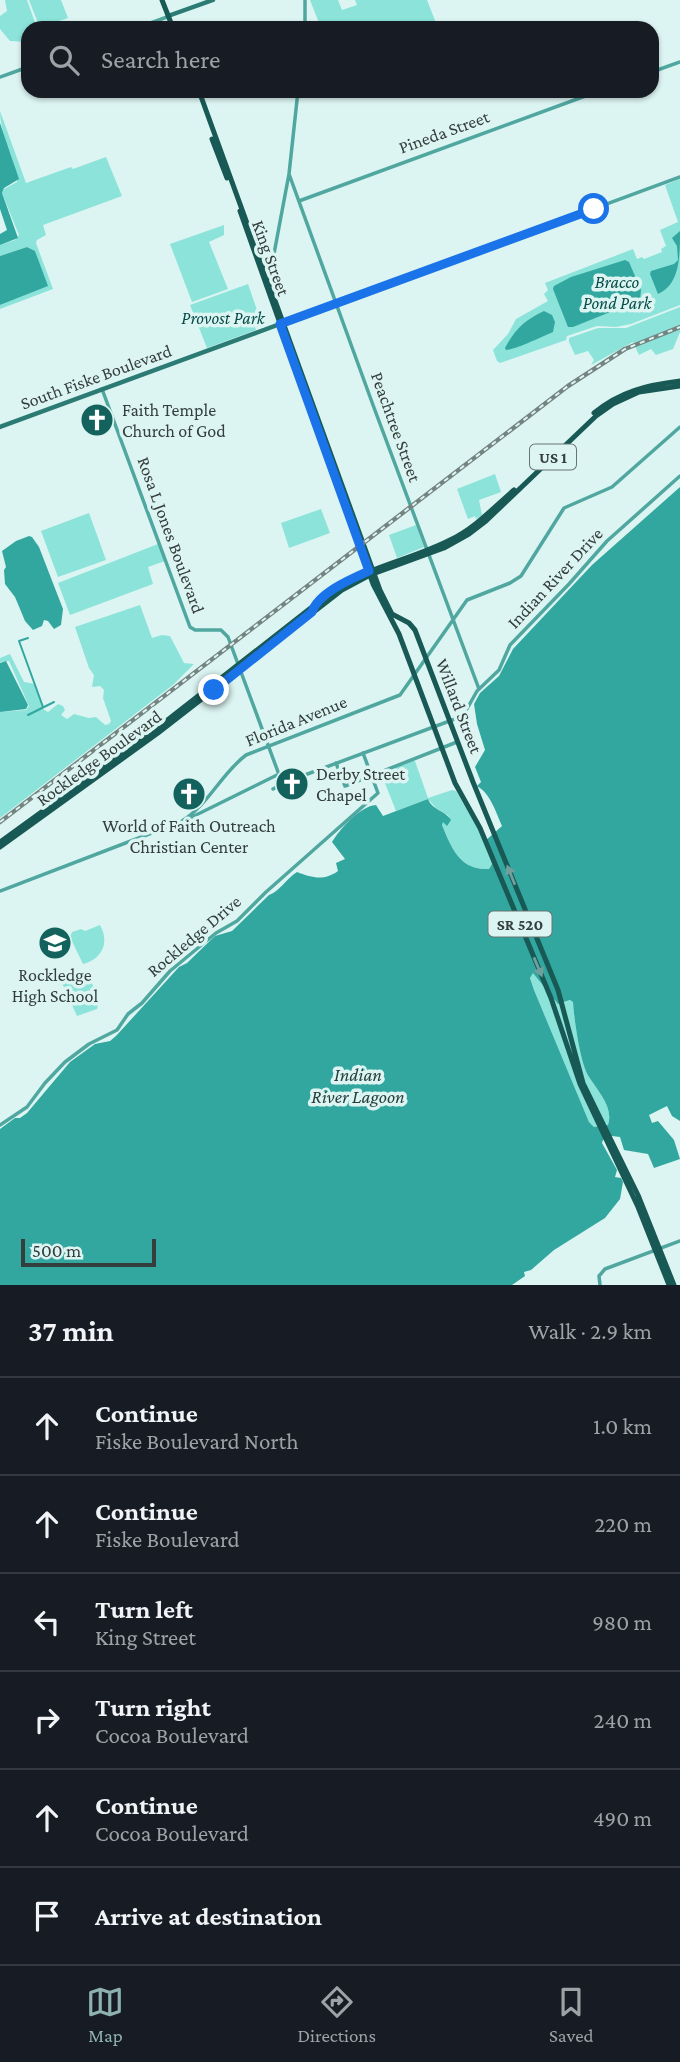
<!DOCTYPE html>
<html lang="en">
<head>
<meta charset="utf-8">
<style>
  body { margin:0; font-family:"Crimson Pro",serif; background:#20242c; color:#f1f3f6 }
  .scale { position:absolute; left:21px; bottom:18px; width:135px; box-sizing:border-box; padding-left:7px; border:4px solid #343e3c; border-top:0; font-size:19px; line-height:24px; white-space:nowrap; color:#343e3c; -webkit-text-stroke:5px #dcf5f2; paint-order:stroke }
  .stop { position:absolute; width:21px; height:21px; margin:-16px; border:5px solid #1a73e8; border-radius:50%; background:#fff }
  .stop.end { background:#1a73e8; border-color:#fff; box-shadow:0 2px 7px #0008 }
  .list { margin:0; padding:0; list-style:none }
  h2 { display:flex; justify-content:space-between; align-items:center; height:91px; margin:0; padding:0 28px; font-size:30px }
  h2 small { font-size:23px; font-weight:400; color:#9ea1a6 }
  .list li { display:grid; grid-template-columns:46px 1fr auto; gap:21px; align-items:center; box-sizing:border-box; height:98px; padding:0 28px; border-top:2px solid #363941 }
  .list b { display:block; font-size:26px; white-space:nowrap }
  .list p { margin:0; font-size:23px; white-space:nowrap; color:#9ea1a6 }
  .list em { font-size:23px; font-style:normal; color:#9ea1a6 }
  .icon { flex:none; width:38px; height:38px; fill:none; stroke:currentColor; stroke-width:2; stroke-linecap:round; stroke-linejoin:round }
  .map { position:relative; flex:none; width:680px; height:1285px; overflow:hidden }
  .search { position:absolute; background:#171b24; box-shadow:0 2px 5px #0004; left:21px; right:21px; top:21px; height:77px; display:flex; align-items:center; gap:18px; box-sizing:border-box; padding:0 24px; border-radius:21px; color:#9ea1a6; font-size:26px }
  .sheet { height:679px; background:#171b24 }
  nav { display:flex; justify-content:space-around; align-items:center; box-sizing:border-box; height:98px; border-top:2px solid #363941; background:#171b24; font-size:19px; color:#9ea1a6 }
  nav a { display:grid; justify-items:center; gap:4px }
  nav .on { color:#8eb2b1 }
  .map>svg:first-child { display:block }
  .green { fill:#8be3da }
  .water { fill:#32a79f; fill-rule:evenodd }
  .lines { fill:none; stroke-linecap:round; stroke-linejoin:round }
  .stream { stroke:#32a79f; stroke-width:2 }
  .tertiary { stroke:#50a7a0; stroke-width:3.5 }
  .secondary { stroke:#2b7a74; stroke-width:4.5 }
  .primary { stroke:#195955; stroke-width:5 }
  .rail-casing { stroke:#748481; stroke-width:4.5 }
  .rail { stroke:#dcf5f2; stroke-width:2; stroke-dasharray:5; stroke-linecap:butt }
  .oneway { fill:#719f9c }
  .route { stroke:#1a73e8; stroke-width:9 }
  .labels { text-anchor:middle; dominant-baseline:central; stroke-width:7; stroke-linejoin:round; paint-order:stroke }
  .shield { fill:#dcf5f2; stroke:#667573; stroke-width:2 }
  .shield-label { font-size:16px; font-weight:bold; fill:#343e3c }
  .street-label { font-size:18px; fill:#343e3c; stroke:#dcf5f2 }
  .park-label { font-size:18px; font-style:italic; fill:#074c48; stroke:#dcf5f2 }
  .poi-label { font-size:18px; fill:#343e3c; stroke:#dcf5f2; text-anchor:start }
  .water-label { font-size:19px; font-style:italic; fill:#253e3c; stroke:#dcf5f2 }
</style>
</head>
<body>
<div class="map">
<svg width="680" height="1285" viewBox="0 0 680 1285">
  <rect width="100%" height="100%" fill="#dcf5f2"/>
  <path class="green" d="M5,0H27L37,28H28V42L10,41L0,29V16L7,11Z
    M29,0H61L68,18L50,24L51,28H40Z
    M310,0H338L342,10L357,5L355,0H427L438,28H321Z
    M0,111L26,183L71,167L73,169L106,157L122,196L43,225L46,235L37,240L36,243L53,289L0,309V305L47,286L35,251L27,247L0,256V245L15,240L19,235L2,193L4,189L17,182C16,157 0,136 0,111Z
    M680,179V305L631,324L616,327L597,326L567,336L566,340L500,363L497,361L493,350L508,334L516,319L548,301L544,294L548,290L545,283L633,249L637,259L642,257L644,259L662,252L661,249L666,246L660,230L678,222L665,185Z
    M224,225V235L209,242L228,289L192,302L170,244Z
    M248,284L258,313L251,317L256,330L207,348L190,305Z
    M680,307V332L673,349L656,355L651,349L639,355L633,342L591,365L594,360L588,351L575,355L569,342V338L598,328H626Z
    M495,474L501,492L479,500L482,515L476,519L475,516L468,519L457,489Z
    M321,509L330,533L289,548L281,523Z
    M89,513L106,560L58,577L41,531Z
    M416,525L424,547L397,558L389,535Z
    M158,544L165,561L148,567L153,584L70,615L58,583Z
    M140,605L152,638L162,635L170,636L184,663L194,664L174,684L0,818V712L26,710L29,706L9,661L0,662V658L10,654L24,682L35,684L43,709L48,712L58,704L63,706L65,710L61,715L67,719L74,714L89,718L96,717L105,725L109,724L111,721L103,698L104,690L100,686L92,687L94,675L89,668L75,627Z
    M412,761H415L428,798L452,790L456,791L485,840L492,864L489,869C460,871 451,847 442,825V821L449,819V816L436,808L428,799L396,811L381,773Z
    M100,925C110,943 102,959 83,964L70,937L72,932L81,929L85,931Z
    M533,972L558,1004L571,1000L573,1002C574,1018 580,1064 589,1077C598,1091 614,1108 608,1125L594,1127L589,1122L534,990L530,978Z
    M88,973L99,1001L97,1009L77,1016L62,983Z"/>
  <path class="water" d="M0,123L19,179L4,188L2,193L18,238L0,245V234L7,230L0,209Z
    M680,231C680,257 680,284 658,294L650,274L651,271L674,264L678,260L677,246L672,238Z
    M27,247L35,251L48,286L0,305V256Z
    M625,260L629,262L641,290L640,300L573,327H568L553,289L554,286L571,277Z
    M544,311L552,315L555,322L553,332C541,337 517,349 506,350L505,348C515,329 525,320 544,311Z
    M680,487V1121L672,1116L667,1106L649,1115L652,1123L658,1121L674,1140L680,1159L654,1168L648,1154L624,1150L620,1137L612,1136L603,1140L602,1143L617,1170L615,1177L621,1178L623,1182L620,1199L605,1218L554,1250L531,1270L524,1272L525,1276L512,1285H0V1129L15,1118H20L27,1113L70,1062L95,1044L110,1041L116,1036L179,967L187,963L215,936L232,931L269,895C280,891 286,879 297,872C313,878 324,881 338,871L336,863L345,859L332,842C340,829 360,806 376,805L383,816L428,799C432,810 446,811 451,820L447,826L443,822L442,825C451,847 460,871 489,869L492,864L485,841L502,826C496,812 490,793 477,786L481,782L475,767L485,750L477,724L474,704L480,693L499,676L513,649L592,565ZM533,973L558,1004L570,1000L573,1002C574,1018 580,1064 589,1077C598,1091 614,1108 608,1125L594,1127L589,1122L534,990L530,978Z
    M29,536L32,537L39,547L63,609L61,625L54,629L48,621L44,620L42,626L33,630L25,621L15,597L5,584L4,570L6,567L2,551L16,541Z
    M6,661L28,705L26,709L0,712V663Z"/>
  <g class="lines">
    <path class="stream" d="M28,638L19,641L43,707
      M28,715L54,702"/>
    <path class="tertiary" d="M137,28L167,17
      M305,28V0
      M652,72L680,62
      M0,77L28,67
      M289,174L373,405L479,689
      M299,201L599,91
      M265,276L270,275L289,174L298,91
      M281,324L680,177
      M102,389L190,627L195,630H221L228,637L281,780L280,784
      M336,763L345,786L457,742
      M273,789L286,782L463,716L477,691L499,670L510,645L569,584L607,541L680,476
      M190,818L279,774
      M182,821C209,804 221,774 246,755L400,695L467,600L510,583L521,576L564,508L612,487L680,427
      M0,891L183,821
      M0,1125L27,1107L45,1083L65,1062L89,1044L117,1030L128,1014L142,1003L170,971L216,933L237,921L266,892L378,793L363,753
      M600,1285L599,1276L605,1269L680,1241"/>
    <path class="secondary" d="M168,16L213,0
      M0,427L280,324"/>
    <path class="primary" d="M162,0L173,28
      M199,91L380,590L392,614L409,623L415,630L473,782L558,990L583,1083L638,1195L674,1285
      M212,139L227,178
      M240,211L373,584L399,634L455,783L480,828L551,998L580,1084L638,1207L669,1285
      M594,413C620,391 648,385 680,381
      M0,842L156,729L335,589C371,566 413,559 450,540C475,528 493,508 514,490
      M0,847L158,733L342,590L370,575L444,548L469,534L486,521L596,416L613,404L639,392L680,386"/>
    <defs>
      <path id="rail" d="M0,822L568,386L625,349L680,327"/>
    </defs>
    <use href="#rail" class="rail-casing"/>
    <use href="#rail" class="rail"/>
  </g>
  <defs><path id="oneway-solid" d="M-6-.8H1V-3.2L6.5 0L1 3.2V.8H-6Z" transform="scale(1.75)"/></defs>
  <g class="oneway">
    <use href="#oneway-solid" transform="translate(511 875) rotate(-112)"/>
    <use href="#oneway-solid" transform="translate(538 967) rotate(67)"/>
  </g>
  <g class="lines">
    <path class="route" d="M214,690L312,612C318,593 351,579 369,571L280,324L594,209"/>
  </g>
  <defs>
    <symbol id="church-disc" viewBox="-11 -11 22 22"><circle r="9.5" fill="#14625d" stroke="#dcf5f2"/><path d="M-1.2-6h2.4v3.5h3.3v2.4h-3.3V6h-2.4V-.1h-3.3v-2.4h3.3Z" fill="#fff"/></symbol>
    <symbol id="school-disc" viewBox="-11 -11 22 22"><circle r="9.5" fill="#14625d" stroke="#dcf5f2"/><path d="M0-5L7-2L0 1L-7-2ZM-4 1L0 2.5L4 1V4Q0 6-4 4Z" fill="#fff"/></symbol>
  </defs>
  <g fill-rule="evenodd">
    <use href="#church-disc" x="78" y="401" width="38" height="38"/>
    <use href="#church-disc" x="273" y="765" width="38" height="38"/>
    <use href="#church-disc" x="170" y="775" width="38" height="38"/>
    <use href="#school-disc" x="36" y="924" width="38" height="38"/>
  </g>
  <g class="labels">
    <g class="shield">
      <rect x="530" y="444.5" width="46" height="25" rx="5"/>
      <rect x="488.5" y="911.5" width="63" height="25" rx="5"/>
    </g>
    <g class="shield-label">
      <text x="553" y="457">US 1</text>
      <text x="520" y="924">SR 520</text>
    </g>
    <g class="street-label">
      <text transform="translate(444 132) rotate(-20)">Pineda Street</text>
      <text transform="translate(271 258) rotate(70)">King Street</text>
      <text transform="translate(96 377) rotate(-20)">South Fiske Boulevard</text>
      <text transform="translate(396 427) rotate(70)">Peachtree Street</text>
      <text transform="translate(171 535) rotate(70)">Rosa L Jones Boulevard</text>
      <text transform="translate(555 578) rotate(-47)">Indian River Drive</text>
      <text transform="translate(459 706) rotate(69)">Willard Street</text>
      <text transform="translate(296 721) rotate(-22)">Florida Avenue</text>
      <text transform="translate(99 758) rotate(-36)">Rockledge Boulevard</text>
      <text transform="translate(194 936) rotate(-40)">Rockledge Drive</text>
    </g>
    <g class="park-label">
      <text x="617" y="282">Bracco<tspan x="617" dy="21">Pond Park</tspan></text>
      <text x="223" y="318">Provost Park</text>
    </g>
    <g class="poi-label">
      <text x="122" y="410">Faith Temple<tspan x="122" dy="21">Church of God</tspan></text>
      <text x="316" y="774">Derby Street<tspan x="316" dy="21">Chapel</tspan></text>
      <text x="189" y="826" text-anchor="middle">World of Faith Outreach<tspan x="189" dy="21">Christian Center</tspan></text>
      <text x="55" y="975" text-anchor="middle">Rockledge<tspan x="55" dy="21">High School</tspan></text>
    </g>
    <g class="water-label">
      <text x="358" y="1074">Indian<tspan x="358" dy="22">River Lagoon</tspan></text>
    </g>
  </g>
</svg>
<div class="scale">500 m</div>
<div class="stop" style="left:594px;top:209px"></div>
<div class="stop end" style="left:214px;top:690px"></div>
<div class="search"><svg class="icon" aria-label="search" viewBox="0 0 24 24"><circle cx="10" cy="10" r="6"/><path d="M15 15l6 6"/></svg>Search here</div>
</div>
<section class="sheet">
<h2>37 min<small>Walk · 2.9 km</small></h2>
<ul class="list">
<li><svg class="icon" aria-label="ahead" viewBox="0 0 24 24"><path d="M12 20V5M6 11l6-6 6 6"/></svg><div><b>Continue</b><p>Fiske Boulevard North</p></div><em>1.0 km</em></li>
<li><svg class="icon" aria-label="ahead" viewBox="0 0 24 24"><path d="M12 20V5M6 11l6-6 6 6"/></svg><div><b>Continue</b><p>Fiske Boulevard</p></div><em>220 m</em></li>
<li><svg class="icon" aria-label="left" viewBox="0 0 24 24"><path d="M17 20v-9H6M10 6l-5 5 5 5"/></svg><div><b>Turn left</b><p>King Street</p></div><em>980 m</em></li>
<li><svg class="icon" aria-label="right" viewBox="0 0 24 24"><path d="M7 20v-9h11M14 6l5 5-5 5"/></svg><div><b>Turn right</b><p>Cocoa Boulevard</p></div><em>240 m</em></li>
<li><svg class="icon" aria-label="ahead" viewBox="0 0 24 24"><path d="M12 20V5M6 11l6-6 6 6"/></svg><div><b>Continue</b><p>Cocoa Boulevard</p></div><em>490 m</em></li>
<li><svg class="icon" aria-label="arrive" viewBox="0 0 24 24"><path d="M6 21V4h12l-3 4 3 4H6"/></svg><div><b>Arrive at destination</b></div></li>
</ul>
</section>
<nav>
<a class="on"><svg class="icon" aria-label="map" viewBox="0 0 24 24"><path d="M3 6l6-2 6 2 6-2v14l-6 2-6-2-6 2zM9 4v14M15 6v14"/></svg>Map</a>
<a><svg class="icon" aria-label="directions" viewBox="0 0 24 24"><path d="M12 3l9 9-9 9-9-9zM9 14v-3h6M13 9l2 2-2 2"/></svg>Directions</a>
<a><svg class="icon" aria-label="saved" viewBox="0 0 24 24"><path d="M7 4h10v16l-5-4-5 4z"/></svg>Saved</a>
</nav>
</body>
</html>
